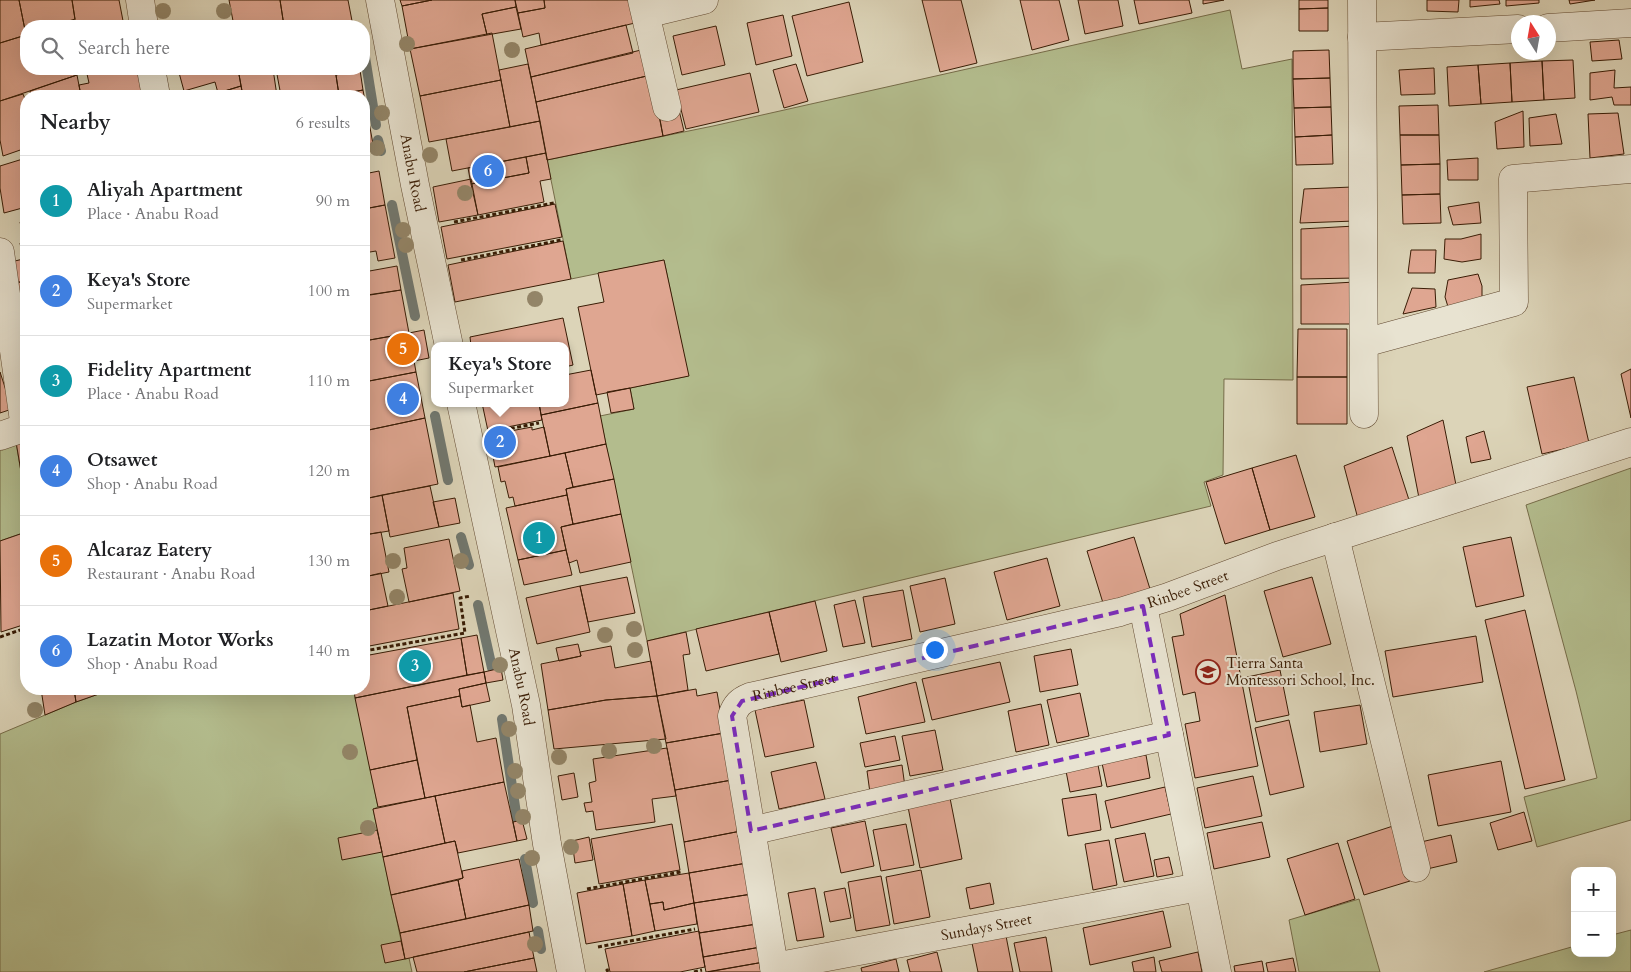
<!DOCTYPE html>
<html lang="en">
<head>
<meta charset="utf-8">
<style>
  body { margin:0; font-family:Cardo,serif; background:#f2f2f2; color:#202124 }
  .controls { position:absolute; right:15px; bottom:15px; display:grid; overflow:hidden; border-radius:10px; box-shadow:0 5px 20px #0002 }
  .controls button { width:45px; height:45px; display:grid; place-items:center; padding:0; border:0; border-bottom:1px solid #e0e0e0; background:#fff; color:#202124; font:25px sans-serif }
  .compass { position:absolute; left:1511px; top:15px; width:45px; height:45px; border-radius:50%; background:#fff; box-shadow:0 5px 20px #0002; rotate:349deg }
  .you { position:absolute; left:934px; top:649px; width:18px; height:18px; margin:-12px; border:4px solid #fff; border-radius:50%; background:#1a73e8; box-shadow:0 0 0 8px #1a73e833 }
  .badge { display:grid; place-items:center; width:32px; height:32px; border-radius:50%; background:#2563eb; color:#fff; font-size:16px; font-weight:700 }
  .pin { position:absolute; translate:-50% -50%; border:2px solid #fff; box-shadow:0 1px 5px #0006 }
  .popup { position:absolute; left:431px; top:342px; width:138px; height:65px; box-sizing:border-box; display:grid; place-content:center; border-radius:10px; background:#fff; filter:drop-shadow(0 1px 4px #0005); font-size:16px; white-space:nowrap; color:#757577 }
  .popup b { font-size:19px; color:#202124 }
  .popup::after { content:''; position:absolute; left:50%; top:100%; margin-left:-10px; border:10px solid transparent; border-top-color:#fff }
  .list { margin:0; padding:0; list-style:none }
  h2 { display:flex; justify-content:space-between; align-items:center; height:65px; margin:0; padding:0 20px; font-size:21px }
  h2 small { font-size:16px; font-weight:400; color:#757577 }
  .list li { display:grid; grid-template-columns:32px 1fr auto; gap:15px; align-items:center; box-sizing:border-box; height:90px; padding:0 20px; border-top:1px solid #e0e0e0 }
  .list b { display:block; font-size:19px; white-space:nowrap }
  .list p { margin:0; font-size:16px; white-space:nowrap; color:#757577 }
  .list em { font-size:16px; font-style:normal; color:#757577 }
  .icon { flex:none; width:28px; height:28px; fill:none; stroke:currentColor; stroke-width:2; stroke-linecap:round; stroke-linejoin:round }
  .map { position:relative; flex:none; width:1631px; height:972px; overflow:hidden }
  .search { position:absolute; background:#fff; box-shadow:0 5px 20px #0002; left:20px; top:20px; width:350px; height:55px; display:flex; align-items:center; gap:12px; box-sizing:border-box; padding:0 18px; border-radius:20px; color:#757577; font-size:19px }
  .panel { position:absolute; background:#fff; box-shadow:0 5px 20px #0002; left:20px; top:90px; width:350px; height:605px; border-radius:20px }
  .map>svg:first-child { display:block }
  .green { fill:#b3bc8d; stroke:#766c49 }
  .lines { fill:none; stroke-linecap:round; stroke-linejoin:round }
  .stream { stroke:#717870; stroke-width:10 }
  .building { fill:#dfa691; stroke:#391c05 }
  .minor-casing { stroke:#624a32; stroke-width:29 }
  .path { stroke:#391c05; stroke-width:3; stroke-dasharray:4 2.5; stroke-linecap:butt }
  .minor { stroke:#e8e3d1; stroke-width:28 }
  .tree { fill:#938568 }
  .marked { fill:none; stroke:#7b2cbf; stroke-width:4; stroke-dasharray:10 6; stroke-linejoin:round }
  .labels { text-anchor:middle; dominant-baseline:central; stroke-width:4; stroke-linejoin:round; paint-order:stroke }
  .street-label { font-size:15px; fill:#391c05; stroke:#e8e3d1 }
  .poi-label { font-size:15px; fill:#391c05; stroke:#e8e3d1; text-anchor:start }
</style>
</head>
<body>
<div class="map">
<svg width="1631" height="972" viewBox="0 0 1631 972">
  <rect width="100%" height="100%" fill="#dcd4b8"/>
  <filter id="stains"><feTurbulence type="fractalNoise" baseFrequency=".004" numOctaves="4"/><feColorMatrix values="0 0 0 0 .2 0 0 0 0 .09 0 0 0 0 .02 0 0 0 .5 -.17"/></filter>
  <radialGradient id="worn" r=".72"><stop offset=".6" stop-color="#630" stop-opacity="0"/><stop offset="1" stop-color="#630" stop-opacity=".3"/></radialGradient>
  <path class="green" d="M1230,10L1242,69L1292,59L1293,380L1224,379L1223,475L1204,482L1211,506L647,641L600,416L634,409L630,388L688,376L664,260L571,279L547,160L713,126Z
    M16,442L26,503V532L0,541V448Z
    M1631,468V820L1537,847L1524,797L1597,778L1576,691L1526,505Z
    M113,689H354L378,807L373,809L405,959L409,958L412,972H0V734L76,702Z
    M1359,899L1380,972H1299L1289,920Z
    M1631,930V972H1484L1575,946V953H1612V935Z"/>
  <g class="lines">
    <path class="stream" d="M364,51L376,125
      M378,140L381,151
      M392,205L415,316
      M435,416L448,480
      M461,537L469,565
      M478,605L492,668
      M502,719L517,820
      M525,859L533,903
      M538,931L541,949"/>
  </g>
  <path class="building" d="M0,0H19L26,35L0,43Z
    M19,0H72L75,19L53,26H26V35Z
    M72,0H119L124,26H76Z
    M229,0H280L284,26H234Z
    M280,0H348L353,26H284Z
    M400,0H432L402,6Z
    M432,0H515L516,7L482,14L487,35L410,49L402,6Z
    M515,0H544L545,8L518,13Z
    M544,0H630L635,23L541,45L539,33L523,37L518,13L545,8Z
    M922,0H961L977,63L940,72Z
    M1020,0H1059L1069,40L1032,50Z
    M1078,0H1118L1123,26L1085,34Z
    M1134,0H1189L1192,13L1139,24Z
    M1203,0H1224L1203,4Z
    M1299,0H1328V8L1299,9Z
    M1427,0H1459L1458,12L1427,11Z
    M1470,0H1499L1500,4L1470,7Z
    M1506,0H1539V3L1506,6Z
    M1569,0H1595L1570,4Z
    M849,2L863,62L807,76L792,16Z
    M516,7L521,29L487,35L482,14Z
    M1328,8V31H1299V9Z
    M783,15L792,56L756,65L747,23Z
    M626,25L633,53L531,77L525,49Z
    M716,26L725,65L682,75L673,36Z
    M492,33L501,80L420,96L410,49Z
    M26,35V69H76L77,75L0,101V43Z
    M1619,40L1622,59L1592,61L1590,42Z
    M645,49L651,75L536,102L531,77Z
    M1329,50L1330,78L1293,79V51Z
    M1573,60L1575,98L1544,100L1542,61Z
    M1542,61L1544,100L1512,102L1510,63Z
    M1510,63L1512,102L1481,104L1478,65Z
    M528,64L540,121L510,127L499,70Z
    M796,64L808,101L784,108L773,70Z
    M1478,65L1481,104L1449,106L1447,67Z
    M1434,68L1435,94L1401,95L1399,70Z
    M115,69H138L143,96H81L79,85L89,83L87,74Z
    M178,69H238L241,86L218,93L215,82L184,91Z
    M238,69H273L277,96H243Z
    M276,69H335L339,95L329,96H281Z
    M360,70L363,90L339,95L336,75Z
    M1615,70L1614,88L1631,87V105H1614L1612,97L1590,100V73Z
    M750,73L759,112L686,129L676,90Z
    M77,75L81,96H31L30,91Z
    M651,75L663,136L547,160L536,102Z
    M1330,78L1331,107L1294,108L1293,79Z
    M501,80L510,127L429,142L420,96Z
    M241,86L243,96H207L218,93Z
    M363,90L373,144L364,145V96H329Z
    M23,94L25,99H26V148L3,156L0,140V101Z
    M1438,105L1439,135H1400L1399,106Z
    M1331,107L1332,135L1295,137L1294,108Z
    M679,110L684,131L663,136L659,114Z
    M1523,111L1524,147L1497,149L1495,122Z
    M1618,113L1624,154L1590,158L1588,114Z
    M1556,114L1562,144L1530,146L1529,118Z
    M540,121L546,153L452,171L446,139Z
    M1332,135L1333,164L1296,165L1295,137Z
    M1400,135H1439L1440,164L1401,165Z
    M546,153L551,179L540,181L544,202L478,215L471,184L529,173L526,157Z
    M526,157L529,173L471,184L468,168Z
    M26,158V207L4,213L0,188V166Z
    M1478,158V180H1448L1447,160Z
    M1440,164V194L1402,195L1401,165Z
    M379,171L385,205L364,209V174Z
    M471,179L478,215L439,222L433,187Z
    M1352,187L1355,221L1300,223L1304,189Z
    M1440,194L1441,223L1403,224L1402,195Z
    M1479,202L1481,223L1453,225L1448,207Z
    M555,204L562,237L447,259L441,227Z
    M385,205L395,258L378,261L376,251L364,253V209Z
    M26,220V281L14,283L11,262L23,259L20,243L25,242L20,222Z
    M1355,226L1356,278L1301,279V229Z
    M1481,234V259L1462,262L1444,259L1445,239H1461Z
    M563,241L571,279L455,302L448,265Z
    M1411,250H1436L1435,273H1408Z
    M664,260L689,376L596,395L578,307L604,302L598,273Z
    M397,266L401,290L367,295L364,272Z
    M1478,274L1482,286V302L1449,310L1445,297L1448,280Z
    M26,281V335L22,336L14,283Z
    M1355,282V324H1301V285Z
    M1412,288L1435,289L1436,307L1403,314Z
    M401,290L409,333L364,341V296Z
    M563,318L573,365L565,367V346H471L470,337Z
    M1298,329H1347V377H1297Z
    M424,330L429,358L414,361L409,333Z
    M409,333L416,372L364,382V341Z
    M1631,369V418L1621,374Z
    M591,370L598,403L541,415L539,403H565V375Z
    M0,372L12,409L0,413Z
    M416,372L425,418L364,431V382Z
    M1297,377H1347V424H1297Z
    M1574,377L1589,443L1542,454L1527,387Z
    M630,388L634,409L611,413L607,392Z
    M482,403H539L542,420L488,431Z
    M598,403L606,444L550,456L541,415Z
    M425,418L438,484L364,499V431Z
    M1443,420L1456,485L1419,498L1407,436Z
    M532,427V430L544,427L550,456L495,467L489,435Z
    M1484,431L1491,459L1471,463L1466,437Z
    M26,439V483H23L16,442Z
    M606,444L614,479L573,487L565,453Z
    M1392,447L1410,503L1358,519L1344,466Z
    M565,453L573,487L566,489L567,495L515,506L513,497L509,498L505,481L501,482L498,467Z
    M1296,455L1315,517L1270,530L1252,468Z
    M1252,468L1270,530L1225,544L1206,482Z
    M614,479L621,514L573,524L566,489Z
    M430,486L439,527L390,537L382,495Z
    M382,495L389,531L364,535V499Z
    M567,495L573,524L561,527L566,550L518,560L506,508Z
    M455,498L460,523L439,527L433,502Z
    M621,514L631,562L580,573L577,560L569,563L561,527Z
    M26,532V624L1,632L0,541Z
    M381,532L389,572L364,577V535Z
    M1134,537L1150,589L1103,603L1087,551Z
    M1511,537L1524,596L1476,607L1463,547Z
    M449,539L460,591L409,602L402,569L407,568L404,548Z
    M566,550L572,575L524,585L518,560Z
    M1047,558L1060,606L1007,620L994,572Z
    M381,573L388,606L364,611V577Z
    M627,577L635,613L588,622L580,586Z
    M1312,577L1331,644L1283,657L1264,591Z
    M945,578L955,624L920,632L910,586Z
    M580,586L590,632L537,644L526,598Z
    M903,590L912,639L872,647L863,597Z
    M453,593L459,629L364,647V611Z
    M1225,595L1258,766L1195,778L1185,724L1200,721L1195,692L1183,695L1172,637L1184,635L1180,614Z
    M855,600L865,643L843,647L834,605Z
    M815,601L827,651L781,662L769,612Z
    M1525,610L1565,780L1525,789L1485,620Z
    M769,612L779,654L706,671L696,629Z
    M686,632L690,654L683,655L688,690L657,696L647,641Z
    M477,635L484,672L467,675L461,638Z
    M1476,636L1483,682L1393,697L1385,651Z
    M461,638L467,675L355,698L354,689H364V656Z
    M578,644L581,656L559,661L556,648Z
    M611,646L615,668L651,661L657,696L606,700L548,710L541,664L581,656L580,652Z
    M1071,649L1078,685L1040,692L1034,656Z
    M1000,662L1010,702L932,720L922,679Z
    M501,668L503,680L486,683L484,672Z
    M1280,670L1289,715L1256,722L1247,677Z
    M484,672L486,683L459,689L460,696L407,707L417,760L370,770L355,698Z
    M916,682L925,722L866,734L858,697Z
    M486,683L490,701L462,707L459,689Z
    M41,689H74L76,702L45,715Z
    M74,689H113L76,702Z
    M696,689L697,696L717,692L724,733L666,743L657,696Z
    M1080,693L1089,736L1057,743L1047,700Z
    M460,696L462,707L470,705L477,742L496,738L504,782L425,798L407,707Z
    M657,696L666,739L554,749L548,710L606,700Z
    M804,700L814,747L765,757L755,710Z
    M1041,704L1049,745L1016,752L1008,711Z
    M1360,705L1367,744L1320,752L1314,712Z
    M1289,720L1304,787L1270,795L1255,728Z
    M935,730L943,770L910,776L902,736Z
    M724,733L732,780L675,790L666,743Z
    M895,736L900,760L865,767L860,743Z
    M667,748L676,796L652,799L655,822L596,830L593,811L586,812L584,803L592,802L589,783L596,781L593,759Z
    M1146,755L1150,778L1107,787L1102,763Z
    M417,760L425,798L378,807L370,770Z
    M1501,761L1511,812L1438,826L1428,775Z
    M816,762L825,799L779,809L771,772Z
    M902,765L905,787L870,793L867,771Z
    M1098,765L1102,786L1070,792L1066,771Z
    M574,773L578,797L562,800L558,776Z
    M1253,776L1262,816L1205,828L1197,788Z
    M732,780L741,831L684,842L675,790Z
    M504,782L517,841L458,853L455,841L445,843L435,796Z
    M1165,787L1171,814L1111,828L1105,801Z
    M1096,794L1101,830L1068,836L1062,799Z
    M435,796L445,843L383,857L373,809Z
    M950,798L962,859L920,868L908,807Z
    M1524,812L1532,841L1498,850L1490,823Z
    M522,820L527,839L517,841L513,822Z
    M865,821L874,866L841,873L831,828Z
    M1262,822L1270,857L1214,869L1207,833Z
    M672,824L680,870L599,884L591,839Z
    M906,824L914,865L881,871L873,830Z
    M1393,826L1410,881L1364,895L1347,841Z
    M377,830L382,852L342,860L338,838Z
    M741,831L747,863L689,873L684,842Z
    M1145,833L1154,876L1124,882L1115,839Z
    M1451,835L1457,862L1427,869L1421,842Z
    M589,837L593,860L575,863L572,841Z
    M1109,840L1117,885L1093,890L1085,844Z
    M455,841L463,878L391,895L383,857Z
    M1338,843L1355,899L1305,915L1287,859Z
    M1169,857L1173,874L1157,877L1154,860Z
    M519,859L529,905L466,919L458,880L463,878L462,871Z
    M747,863L752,894L694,903L689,873Z
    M921,870L930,917L894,924L886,877Z
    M689,873L694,903L664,910L663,902L650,904L645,880Z
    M881,876L890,925L856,931L848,882Z
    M458,880L466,919L400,933L391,895Z
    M645,880L655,931L632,936L623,884Z
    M990,883L994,904L970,909L966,888Z
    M623,884L632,936L586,944L577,893Z
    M815,888L824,937L797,941L788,893Z
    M845,888L851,918L830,922L824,892Z
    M752,894L757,924L699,933L694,903Z
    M663,902L664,910L694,903L697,924L655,931L650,904Z
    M529,905L533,931L405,959L400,933Z
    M1163,911L1171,947L1090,965L1083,928Z
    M757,924L761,947L703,957L699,933Z
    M699,931L705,967L680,972H610L605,949Z
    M529,932L534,958L464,972H417L413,957Z
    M1006,936L1013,972H978L972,943Z
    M1046,937L1052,972H1020L1014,943Z
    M401,941L405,959L385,963L381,945Z
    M761,947L764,962L706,972L703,957Z
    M937,952L942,972H910L907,960Z
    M1198,952L1202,972H1162L1159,961Z
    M1154,957L1156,972H1134L1132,962Z
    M534,958L537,972H464Z
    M1293,958L1296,972H1268L1266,963Z
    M896,959L899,972H862L861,968Z
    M1262,961L1264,972H1235L1234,966Z
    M764,962L766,972H708Z"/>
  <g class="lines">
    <defs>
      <g id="minor">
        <path d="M140,0L144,26"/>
        <path id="s1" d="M380,0L415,185L449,346"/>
        <path d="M642,0L667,107"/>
        <path d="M1362,0L1364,414"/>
        <path d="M646,14L704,0"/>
        <path d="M1548,28L1631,23"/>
        <path d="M1362,37L1518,29"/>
        <path d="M151,69L156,96"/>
        <path d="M0,252L25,428"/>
        <path d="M1364,343L1514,302L1513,179L1631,169"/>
        <path id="s2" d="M461,403L526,705L547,844L571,972"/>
        <path d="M0,436L26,427"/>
        <path d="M1335,537L1416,868"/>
        <path d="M1143,606L1217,972"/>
        <path d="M751,831L1169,735"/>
        <path id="s3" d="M774,967L1199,887"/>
        <path id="s4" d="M775,972L732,716C736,705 740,701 750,697L1120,612L1168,597L1277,556L1631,442"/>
      </g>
    </defs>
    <use href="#minor" class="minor-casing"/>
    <path class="path" d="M364,150L376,148L375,146
      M454,222L554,203
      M461,260L561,240
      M498,431L539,423
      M0,637L26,628
      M364,651L465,633L460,598L471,596
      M587,889L681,872
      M598,947L695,929
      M608,972L607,970H609
      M694,972L702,970"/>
    <use href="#minor" class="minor"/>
  </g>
  <g class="tree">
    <circle cx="163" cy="11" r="8"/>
    <circle cx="224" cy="11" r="8"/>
    <circle cx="407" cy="44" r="8"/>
    <circle cx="512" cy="50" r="8"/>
    <circle cx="382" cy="113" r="8"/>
    <circle cx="377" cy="148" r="8"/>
    <circle cx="430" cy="155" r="8"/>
    <circle cx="465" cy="193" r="8"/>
    <circle cx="403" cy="230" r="8"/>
    <circle cx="406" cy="245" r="8"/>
    <circle cx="535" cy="299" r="8"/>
    <circle cx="393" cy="561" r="8"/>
    <circle cx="461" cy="561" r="8"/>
    <circle cx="397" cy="597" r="8"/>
    <circle cx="634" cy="629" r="8"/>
    <circle cx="605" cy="635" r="8"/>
    <circle cx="635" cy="650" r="8"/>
    <circle cx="500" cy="665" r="8"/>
    <circle cx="35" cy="710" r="8"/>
    <circle cx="509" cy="729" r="8"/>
    <circle cx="654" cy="746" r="8"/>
    <circle cx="609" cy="751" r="8"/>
    <circle cx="350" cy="752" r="8"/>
    <circle cx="559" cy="757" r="8"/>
    <circle cx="515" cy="771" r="8"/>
    <circle cx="518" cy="791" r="8"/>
    <circle cx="523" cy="817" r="8"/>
    <circle cx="368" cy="828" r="8"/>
    <circle cx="571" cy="847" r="8"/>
    <circle cx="532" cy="858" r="8"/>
    <circle cx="535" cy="944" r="8"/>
  </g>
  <path class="marked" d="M1143,606L1169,735L751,831L732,716L742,701Z"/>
  <defs>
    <symbol id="school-ring" viewBox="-11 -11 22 22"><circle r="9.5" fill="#e8e3d1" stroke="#8f2418" stroke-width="1.5"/><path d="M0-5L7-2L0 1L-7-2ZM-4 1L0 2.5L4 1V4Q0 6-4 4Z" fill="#8f2418"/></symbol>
  </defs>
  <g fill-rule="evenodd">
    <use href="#school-ring" x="1194" y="658" width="28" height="28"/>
  </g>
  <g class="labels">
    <g class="street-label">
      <text stroke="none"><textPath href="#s1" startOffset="176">Anabu Road</textPath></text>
      <text stroke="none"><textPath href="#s4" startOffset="738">Rinbee Street</textPath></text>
      <text stroke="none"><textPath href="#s2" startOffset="290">Anabu Road</textPath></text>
      <text stroke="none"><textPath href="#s4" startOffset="332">Rinbee Street</textPath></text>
      <text stroke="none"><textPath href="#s3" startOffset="216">Sundays Street</textPath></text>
    </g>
    <g class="poi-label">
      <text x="1226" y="663">Tierra Santa<tspan x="1226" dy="17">Montessori School, Inc.</tspan></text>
    </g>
  </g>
  <rect width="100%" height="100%" filter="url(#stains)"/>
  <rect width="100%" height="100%" fill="url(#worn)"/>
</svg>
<div class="controls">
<button>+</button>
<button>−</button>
</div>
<svg class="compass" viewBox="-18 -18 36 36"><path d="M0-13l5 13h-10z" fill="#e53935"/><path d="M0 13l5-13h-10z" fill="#757577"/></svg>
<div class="you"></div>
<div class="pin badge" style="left:539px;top:538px;background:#0f9aa8">1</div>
<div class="pin badge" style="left:500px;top:442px;background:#3f7fe0">2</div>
<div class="popup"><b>Keya's Store</b>Supermarket</div>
<div class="pin badge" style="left:415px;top:666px;background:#0f9aa8">3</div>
<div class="pin badge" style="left:403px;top:399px;background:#3f7fe0">4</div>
<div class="pin badge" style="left:403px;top:349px;background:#e8710a">5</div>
<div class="pin badge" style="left:488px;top:171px;background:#3f7fe0">6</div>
<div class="search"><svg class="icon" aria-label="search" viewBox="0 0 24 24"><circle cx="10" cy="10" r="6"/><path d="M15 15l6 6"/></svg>Search here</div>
<section class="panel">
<h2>Nearby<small>6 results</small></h2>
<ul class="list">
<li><span class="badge" style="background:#0f9aa8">1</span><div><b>Aliyah Apartment</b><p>Place · Anabu Road</p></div><em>90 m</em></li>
<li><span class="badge" style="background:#3f7fe0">2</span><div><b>Keya's Store</b><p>Supermarket</p></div><em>100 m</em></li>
<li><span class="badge" style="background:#0f9aa8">3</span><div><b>Fidelity Apartment</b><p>Place · Anabu Road</p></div><em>110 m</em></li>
<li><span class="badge" style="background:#3f7fe0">4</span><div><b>Otsawet</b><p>Shop · Anabu Road</p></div><em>120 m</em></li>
<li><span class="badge" style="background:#e8710a">5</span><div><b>Alcaraz Eatery</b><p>Restaurant · Anabu Road</p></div><em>130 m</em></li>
<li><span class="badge" style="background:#3f7fe0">6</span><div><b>Lazatin Motor Works</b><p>Shop · Anabu Road</p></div><em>140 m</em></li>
</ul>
</section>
</div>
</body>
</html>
